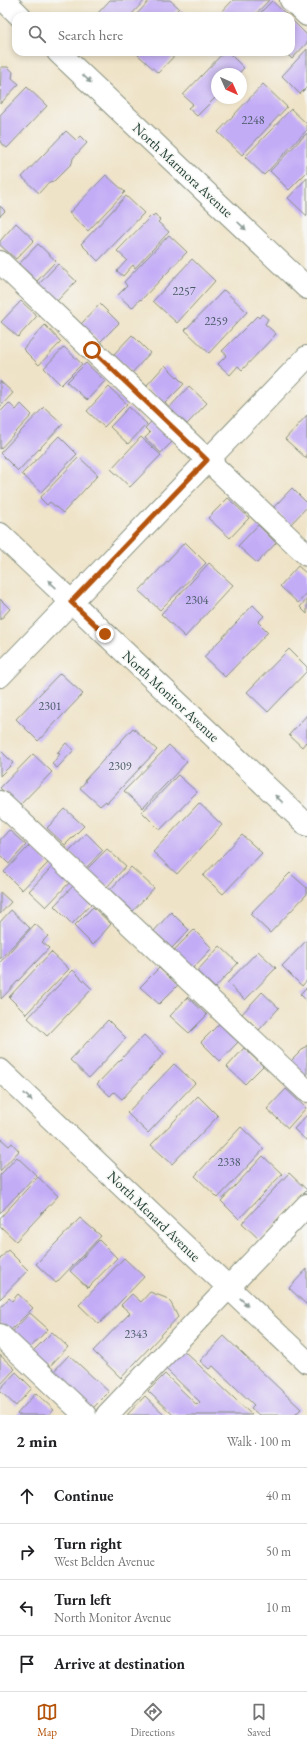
<!DOCTYPE html>
<html lang="en">
<head>
<meta charset="utf-8">
<style>
  body { margin:0; font-family:"EB Garamond",serif; background:#f2f2f2; color:#202124 }
  .compass { position:absolute; left:211px; top:68px; width:36px; height:36px; border-radius:50%; background:#fff; box-shadow:0 2px 6px #0003; rotate:135deg }
  .stop { position:absolute; width:12px; height:12px; margin:-9px; border:3px solid #b45309; border-radius:50%; background:#fff }
  .stop.end { background:#b45309; border-color:#fff; box-shadow:0 1px 4px #0008 }
  .list { margin:0; padding:0; list-style:none }
  h2 { display:flex; justify-content:space-between; align-items:center; height:52px; margin:0; padding:0 16px; font-size:17px }
  h2 small { font-size:13px; font-weight:400; color:#757577 }
  .list li { display:grid; grid-template-columns:26px 1fr auto; gap:12px; align-items:center; box-sizing:border-box; height:56px; padding:0 16px; border-top:1px solid #e0e0e0 }
  .list b { display:block; font-size:15px; white-space:nowrap }
  .list p { margin:0; font-size:13px; white-space:nowrap; color:#757577 }
  .list em { font-size:13px; font-style:normal; color:#757577 }
  .icon { flex:none; width:22px; height:22px; fill:none; stroke:currentColor; stroke-width:2; stroke-linecap:round; stroke-linejoin:round }
  .map { position:relative; flex:none; width:307px; height:1415px; overflow:hidden }
  .search { position:absolute; background:#fff; box-shadow:0 2px 6px #0003; left:12px; right:12px; top:12px; height:44px; display:flex; align-items:center; gap:10px; box-sizing:border-box; padding:0 14px; border-radius:12px; color:#757577; font-size:15px }
  .sheet { height:276px; background:#fff }
  nav { display:flex; justify-content:space-around; align-items:center; box-sizing:border-box; height:56px; border-top:1px solid #e0e0e0; background:#fff; font-size:11px; color:#757577 }
  nav a { display:grid; justify-items:center; gap:2px }
  nav .on { color:#b45309 }
  .map>svg:first-child { display:block }
  .building { fill:#c3acf6 }
  .lines { fill:none; stroke-linecap:round; stroke-linejoin:round }
  .minor-casing { stroke:#87907e; stroke-width:24 }
  .minor { stroke:#fff; stroke-width:22 }
  .oneway { fill:#8f9e9a }
  .route { stroke:#b45309; stroke-width:5 }
  .labels { text-anchor:middle; dominant-baseline:central; stroke-width:3; stroke-linejoin:round; paint-order:stroke }
  .number-label { font-size:12px; fill:#485964 }
  .street-label { font-size:14px; fill:#1f3d34; stroke:#f6f6f2 }
</style>
</head>
<body>
<div class="map">
<svg width="307" height="1415" viewBox="0 0 307 1415">
  <rect width="100%" height="100%" fill="#f6f6f2"/>
  <filter id="ink" filterUnits="userSpaceOnUse"><feTurbulence type="fractalNoise" baseFrequency=".025" numOctaves="2"/><feDisplacementMap in="SourceGraphic" scale="8" xChannelSelector="R" yChannelSelector="G"/><feConvolveMatrix kernelMatrix="1 2 1 2 8 2 1 2 1" color-interpolation-filters="sRGB"/></filter>
  <filter id="wash" filterUnits="userSpaceOnUse"><feTurbulence type="fractalNoise" baseFrequency=".012" numOctaves="4" result="noise"/><feDisplacementMap in="SourceGraphic" scale="16" xChannelSelector="R" yChannelSelector="G"/><feGaussianBlur stdDeviation="0.9" result="paint"/><feColorMatrix in="noise" values="0 0 0 0 0 0 0 0 0 0 0 0 0 0 0 0 0 1.4 0 .05"/><feComposite in="paint" operator="in"/></filter>
  <g filter="url(#wash)">
    <rect width="100%" height="100%" fill="#efe3c7"/>
    <g id="blocks">
      <path class="building" d="M110,0H145L130,16H101L98,13Z
        M150,0H170L179,8L171,16H135Z
        M233,0H269L254,16H218Z
        M272,1L288,16H257Z
        M181,10L188,16H175Z
        M293,21L307,35V43L292,59L285,52H291V23Z
        M307,49V87L300,94L282,76Z
        M141,52H178L158,73L138,55Z
        M224,52H228L244,68L238,74H217V96L197,116L188,108L193,104L183,95Z
        M1,67H8L13,72L12,78L19,84L0,104Z
        M263,84L287,107L242,155L218,132Z
        M27,87L47,106L7,148L0,142V115Z
        M291,109L307,124V130L264,175L245,157Z
        M66,131L76,140L80,136L87,143L73,158L72,163L54,181L49,182L39,193L22,177Z
        M307,133V172L289,190L270,171Z
        M106,175L125,192L88,231L69,213Z
        M307,178V216L288,198Z
        M126,196L144,213L98,261L81,244Z
        M0,206L5,211L0,216Z
        M155,214L160,220L158,222L169,232L135,268L133,265L123,276L117,271L127,260L117,251L151,216L152,217Z
        M16,223L34,240L16,259L0,245V241Z
        M169,235L187,252L141,300L140,299L132,308L118,295L127,286L124,282Z
        M38,244L56,261L37,281L19,264Z
        M192,259L215,281L177,323L153,301Z
        M58,264L76,281L57,301L39,284Z
        M224,290L247,312L209,353L185,330Z
        M21,301L37,316L18,337L1,322Z
        M100,304L119,323L100,342L81,324Z
        M262,314L268,319L265,324L276,334L242,370L238,366L230,375L218,364L227,355L222,351L257,316L259,318Z
        M45,325L61,342L39,365L23,349Z
        M132,335L150,353L132,373L113,355Z
        M64,347L82,364L61,385L44,368Z
        M86,363L105,381L87,400L67,382Z
        M165,365L184,384L164,404L146,386Z
        M0,381L13,393L0,407Z
        M189,386L207,403L187,424L169,408Z
        M109,387L127,404L104,427L87,411Z
        M9,403L16,410L21,404L32,415L0,449V412Z
        M44,407L63,424L18,471L0,453Z
        M129,407L147,424L128,444L110,427Z
        M307,415V459L285,439Z
        M152,421L173,441L161,453L145,438L150,433L145,428Z
        M59,436L77,454L41,492L22,474Z
        M141,437L161,455L130,487L111,469Z
        M79,457L98,475L63,513L50,502L47,505L40,498Z
        M292,488L307,503V507L290,525L273,508Z
        M228,498L249,518L230,538L208,518Z
        M258,525L276,543L257,563L238,546Z
        M185,542L206,563L160,610L139,591Z
        M209,563L233,585L185,637L161,614Z
        M298,566L307,574V593L298,603L280,586Z
        M0,599L10,609L0,620Z
        M307,599V614L300,607Z
        M253,605L264,616L258,622L268,632L225,677L204,657Z
        M289,649L307,667V671L268,712L247,692Z
        M60,673L83,694L38,741L16,719Z
        M307,715V743L306,742L302,747L289,735Z
        M133,728L157,750L107,803L106,801L100,806L80,788L86,781H84Z
        M66,743L74,750L57,768L52,764L60,754L57,753Z
        M169,745L187,762L143,808L124,791Z
        M0,750L13,763L0,776Z
        M33,754L52,772L19,806L0,788Z
        M178,775L197,792L160,830L142,812Z
        M199,803L222,825L177,874L153,852Z
        M65,809L84,826L65,845L47,828Z
        M9,830L26,845L9,864L0,855V840Z
        M86,833L103,850L86,868L69,851Z
        M242,835L262,853L223,894L203,876Z
        M30,845L48,863L22,890L4,872Z
        M107,849L126,866L107,887L87,869Z
        M53,866L70,882L46,907L29,891Z
        M131,867L154,888L133,911L110,890Z
        M290,873L307,888V894L270,933L250,914Z
        M73,886L91,904L72,924L54,906Z
        M0,892L11,902L0,914Z
        M93,907L111,924L93,945L74,926Z
        M11,910L30,928L0,959V922Z
        M171,912L189,930L172,948L154,931Z
        M35,924L48,936L42,942L49,948L1,999L0,962Z
        M194,930L212,948L192,969L173,951Z
        M307,940V980L302,986L282,966Z
        M220,946L238,963L215,988L197,971Z
        M258,951L276,968L245,1000L227,983Z
        M51,952L69,969L26,1014L9,997Z
        M159,968L178,985L159,1004L140,987Z
        M73,970L92,989L47,1036L28,1018Z
        M307,987V1001L300,994Z
        M262,992L279,1008L259,1030L242,1014Z
        M188,997L207,1015L189,1033L170,1016Z
        M108,1020L126,1038L89,1078L70,1060Z
        M219,1024L238,1042L220,1061L201,1042Z
        M144,1035L164,1054L122,1099L114,1092L110,1096L97,1084Z
        M307,1045V1077L291,1061Z
        M244,1048L263,1066L245,1084L227,1067Z
        M174,1064L195,1083L148,1133L127,1113Z
        M286,1089L306,1108L288,1128L267,1109Z
        M198,1096L218,1116L172,1164L151,1145Z
        M307,1115V1141L294,1129Z
        M241,1127L264,1149L218,1198L195,1176Z
        M0,1138L9,1146L12,1143L19,1151L0,1171Z
        M263,1156L282,1174L239,1219L221,1201Z
        M17,1157L36,1175L0,1213V1175Z
        M289,1173L307,1190L260,1240L242,1223Z
        M38,1177L58,1196L16,1241L0,1226V1218Z
        M80,1218L101,1236L56,1283L36,1264Z
        M99,1240L117,1258L88,1288L70,1271Z
        M8,1250L28,1270L0,1299V1259Z
        M124,1258L144,1277L99,1324L79,1305Z
        M307,1269V1305L289,1288Z
        M150,1292L166,1298L171,1303L178,1317L121,1378L93,1351L130,1313L121,1305L132,1294L141,1302Z
        M18,1294L33,1308L9,1332L0,1323V1308L9,1298L12,1301Z
        M30,1313L48,1329L28,1350L11,1333Z
        M52,1332L68,1347L49,1367L33,1351Z
        M224,1336L301,1409L295,1415H259L251,1408L254,1405L213,1366L209,1369L200,1361Z
        M183,1350L252,1415H173L148,1391L165,1374L197,1405L200,1402L165,1368Z
        M0,1355L15,1369L0,1385Z
        M69,1355L109,1392L91,1410L52,1373Z
        M16,1372L32,1388L16,1406L0,1391V1389Z
        M36,1393L54,1410L48,1415H18L17,1414Z
        M145,1396L165,1415H127Z"/>
    </g>
  </g>
  <g filter="url(#ink)">
    <use href="#blocks" fill-opacity="0" stroke="#87907e" stroke-width="1"/>
    <g class="lines">
      <defs>
        <path id="minor" d="M4,0L20,16
          M291,0L307,15
          M58,52L307,288
          M0,262L307,555
          M0,534L307,825
          M0,676L307,357
          M0,802L307,1091
          M0,1070L307,1362
          M0,1335L85,1415
          M107,1415L307,1205"/>
      </defs>
      <use href="#minor" class="minor-casing"/>
      <use href="#minor" class="minor"/>
    </g>
    <defs><path id="oneway-solid" d="M-6-.8H1V-3.2L6.5 0L1 3.2V.8H-6Z"/></defs>
    <g class="oneway">
      <use href="#oneway-solid" transform="translate(87 79) rotate(43)"/>
      <use href="#oneway-solid" transform="translate(242 226) rotate(43)"/>
      <use href="#oneway-solid" transform="translate(52 584) rotate(-137)"/>
      <use href="#oneway-solid" transform="translate(279 799) rotate(-137)"/>
      <use href="#oneway-solid" transform="translate(28 1097) rotate(44)"/>
      <use href="#oneway-solid" transform="translate(244 1302) rotate(44)"/>
    </g>
  </g>
  <g class="lines" filter="url(#ink)">
    <path class="route" d="M92,350L207,460L71,602L105,634"/>
  </g>
  <g class="labels">
    <g class="number-label">
      <text x="253" y="120">2248</text>
      <text x="184" y="291">2257</text>
      <text x="216" y="321">2259</text>
      <text x="197" y="600">2304</text>
      <text x="50" y="706">2301</text>
      <text x="120" y="766">2309</text>
      <text x="229" y="1162">2338</text>
      <text x="136" y="1334">2343</text>
    </g>
    <g class="street-label">
      <text transform="translate(183 170) rotate(43)">North Marmora Avenue</text>
      <text transform="translate(171 696) rotate(43)">North Monitor Avenue</text>
      <text transform="translate(154 1216) rotate(44)">North Menard Avenue</text>
    </g>
  </g>
</svg>
<svg class="compass" viewBox="-18 -18 36 36"><path d="M0-13l5 13h-10z" fill="#e53935"/><path d="M0 13l5-13h-10z" fill="#757577"/></svg>
<div class="stop" style="left:92px;top:350px"></div>
<div class="stop end" style="left:105px;top:634px"></div>
<div class="search"><svg class="icon" aria-label="search" viewBox="0 0 24 24"><circle cx="10" cy="10" r="6"/><path d="M15 15l6 6"/></svg>Search here</div>
</div>
<section class="sheet">
<h2>2 min<small>Walk · 100 m</small></h2>
<ul class="list">
<li><svg class="icon" aria-label="ahead" viewBox="0 0 24 24"><path d="M12 20V5M6 11l6-6 6 6"/></svg><div><b>Continue</b></div><em>40 m</em></li>
<li><svg class="icon" aria-label="right" viewBox="0 0 24 24"><path d="M7 20v-9h11M14 6l5 5-5 5"/></svg><div><b>Turn right</b><p>West Belden Avenue</p></div><em>50 m</em></li>
<li><svg class="icon" aria-label="left" viewBox="0 0 24 24"><path d="M17 20v-9H6M10 6l-5 5 5 5"/></svg><div><b>Turn left</b><p>North Monitor Avenue</p></div><em>10 m</em></li>
<li><svg class="icon" aria-label="arrive" viewBox="0 0 24 24"><path d="M6 21V4h12l-3 4 3 4H6"/></svg><div><b>Arrive at destination</b></div></li>
</ul>
</section>
<nav>
<a class="on"><svg class="icon" aria-label="map" viewBox="0 0 24 24"><path d="M3 6l6-2 6 2 6-2v14l-6 2-6-2-6 2zM9 4v14M15 6v14"/></svg>Map</a>
<a><svg class="icon" aria-label="directions" viewBox="0 0 24 24"><path d="M12 3l9 9-9 9-9-9zM9 14v-3h6M13 9l2 2-2 2"/></svg>Directions</a>
<a><svg class="icon" aria-label="saved" viewBox="0 0 24 24"><path d="M7 4h10v16l-5-4-5 4z"/></svg>Saved</a>
</nav>
</body>
</html>
